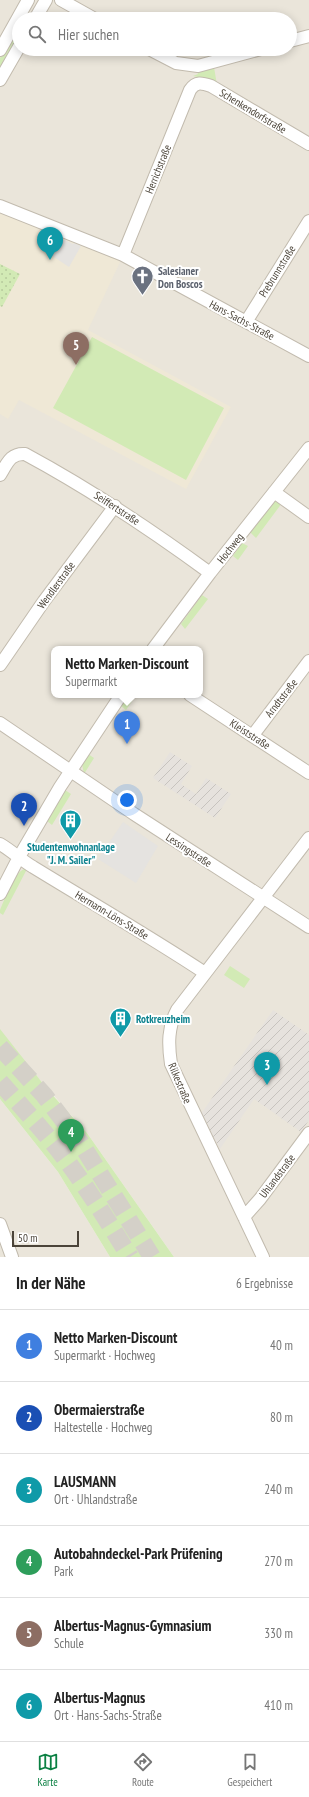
<!DOCTYPE html>
<html lang="de">
<head>
<meta charset="utf-8">
<style>
  body { margin:0; font-family:"PT Sans Narrow",sans-serif; background:#f6f6f6; color:#222 }
  .scale { position:absolute; left:12px; bottom:10px; width:67px; box-sizing:border-box; padding-left:4px; border:2px solid #4b4439; border-top:0; font-size:11px; line-height:14px; white-space:nowrap; color:#4b4439; -webkit-text-stroke:3px #fff; paint-order:stroke }
  .you { position:absolute; left:127px; top:800px; width:14px; height:14px; margin:-10px; border:3px solid #fff; border-radius:50%; background:#1a73e8; box-shadow:0 0 0 6px #1a73e833 }
  .badge { display:grid; place-items:center; width:26px; height:26px; border-radius:50%; background:#0b8043; color:#fff; font-size:13px; font-weight:700 }
  .pin { position:absolute; translate:-50% -33px; filter:drop-shadow(0 1px 2px #0008) }
  .pin::after { content:''; position:absolute; top:21px; width:14px; height:12px; background:inherit; clip-path:polygon(0 0,100% 0,50% 100%) }
  .popup { position:absolute; left:51px; top:646px; width:152px; height:52px; box-sizing:border-box; display:grid; place-content:center; border-radius:8px; background:#fff; filter:drop-shadow(0 1px 3px #0005); font-size:13px; white-space:nowrap; color:#767676 }
  .popup b { font-size:15px; color:#222 }
  .popup::after { content:''; position:absolute; left:50%; top:100%; margin-left:-8px; border:8px solid transparent; border-top-color:#fff }
  .list { margin:0; padding:0; list-style:none }
  h2 { display:flex; justify-content:space-between; align-items:center; height:52px; margin:0; padding:0 16px; font-size:17px }
  h2 small { font-size:13px; font-weight:400; color:#767676 }
  .list li { display:grid; grid-template-columns:26px 1fr auto; gap:12px; align-items:center; box-sizing:border-box; height:72px; padding:0 16px; border-top:1px solid #e0e0e0 }
  .list b { display:block; font-size:15px; white-space:nowrap }
  .list p { margin:0; font-size:13px; white-space:nowrap; color:#767676 }
  .list em { font-size:13px; font-style:normal; color:#767676 }
  .icon { flex:none; width:22px; height:22px; fill:none; stroke:currentColor; stroke-width:2; stroke-linecap:round; stroke-linejoin:round }
  .map { position:relative; flex:none; width:309px; height:1257px; overflow:hidden }
  .search { position:absolute; background:#fff; box-shadow:0 2px 10px #0003; left:12px; right:12px; top:12px; height:44px; display:flex; align-items:center; gap:10px; box-sizing:border-box; padding:0 14px; border-radius:22px; color:#767676; font-size:15px }
  .sheet { height:484px; background:#fff }
  nav { display:flex; justify-content:space-around; align-items:center; box-sizing:border-box; height:56px; border-top:1px solid #e0e0e0; background:#fff; font-size:11px; color:#767676 }
  nav a { display:grid; justify-items:center; gap:2px }
  nav .on { color:#0b8043 }
  .map>svg:first-child { display:block }
  .residential { fill:#eae5da; fill-rule:evenodd }
  .industrial { fill:url(#industrial-furrows) }
  .education { fill:#efe8d6 }
  .green { fill:#d2eab5 }
  .garden { fill:url(#garden-dots) }
  .parking { fill:#e5e3e0 }
  .lines { fill:none; stroke-linecap:round; stroke-linejoin:round }
  .highway-tunnel { stroke:#d4d0c8; stroke-width:18; stroke-dasharray:18 9; stroke-linecap:butt }
  .minor-casing { stroke:#c2bbae; stroke-width:14 }
  .minor { stroke:#fff; stroke-width:12 }
  .labels { text-anchor:middle; dominant-baseline:central; stroke-width:4; stroke-linejoin:round; paint-order:stroke }
  .street-label { font-size:11px; fill:#4b4439; stroke:#fff }
  .worship-label { font-size:11px; font-weight:bold; fill:#5b616d; stroke:#fff; text-anchor:start }
  .culture-label { font-size:11px; font-weight:bold; fill:#0d838f; stroke:#fff }
</style>
</head>
<body>
<div class="map">
<svg width="309" height="1257" viewBox="0 0 309 1257">
  <defs>
    <pattern id="industrial-furrows" width="10" height="10" patternUnits="userSpaceOnUse"><rect width="10" height="10" fill="#e6e2dd"/><path d="M-1 1l2-2M0 10L10 0M9 11l2-2" fill="none" stroke="#c7c3be"/></pattern>
    <pattern id="garden-dots" width="8" height="8" patternUnits="userSpaceOnUse"><rect width="8" height="8" fill="#d2eab5"/><path d="M2 2h.1M6 6h.1" fill="none" stroke="#b6ca9c" stroke-width="1.8" stroke-linecap="round"/></pattern>
  </defs>
  <rect width="100%" height="100%" fill="#f6f3ec"/>
  <path class="residential" d="M0,0H309V1257H174L87,1133L0,1035ZM19,19H290V49H19ZM54,649H200V695H54Z
    M0,1099L58,1172L110,1257H0Z"/>
  <path class="industrial" d="M170,752L192,766L181,784L196,794L206,778L231,794L215,818L153,778Z
    M273,1010L309,1035V1120L301,1132L254,1099L220,1149L201,1114Z"/>
  <path class="education" d="M0,213L121,260L88,330L231,407L186,489L19,400L8,419L0,414Z"/>
  <path class="green" d="M19,25V34L0,67V58Z
    M214,67L217,85L207,79L193,76L198,74L197,72Z
    M92,337L224,408L186,480L53,408Z
    M275,501L282,503L256,538L250,532Z
    M242,543L248,546L238,560L233,556Z
    M202,595L208,599L185,629L181,624Z
    M128,695H136L126,710L121,706Z
    M88,754L94,758L84,774L82,764Z
    M65,790L71,794L52,825L47,821Z
    M24,869H27L3,915L0,913V910C5,899 13,874 24,869Z
    M230,966L250,979L244,988L224,975Z
    M0,1029L48,1090L87,1133L174,1257H110L58,1172L0,1099Z"/>
  <path class="garden" d="M0,264L20,274L2,307L0,306Z"/>
  <path class="parking" d="M61,238L73,244L74,243L81,246L69,267L51,255Z
    M123,822L158,846L136,883L98,859Z"/>
  <g class="lines">
    <path class="highway-tunnel" d="M0,1047L44,1095L80,1142L152,1257
      M0,1082C22,1107 44,1131 64,1157C88,1189 109,1223 130,1257"/>
    <defs>
      <path id="minor" d="M61,0L95,19
        M35,19L46,0
        M290,41L309,36
        M149,49L176,63L198,66L261,49
        M0,50L28,0
        M0,80L19,47
        M0,206L123,255L309,356
        M123,255L190,90C196,81 202,83 211,86L309,144
        M246,322L309,221
        M0,475C7,464 10,453 25,454C90,489 150,529 210,573
        M274,492L309,517
        M153,649L210,573L309,448
        M0,665L44,601L115,506
        M190,695L309,773
        M0,723L134,814L309,927
        M253,735L309,661
        M0,844C12,851 21,860 33,867C90,902 149,936 205,973
        M0,894L19,857L60,787L121,695
        M244,1217L260,1199L309,1133
        M0,1224L12,1257
        M263,1257L171,1064C168,1044 168,1027 177,1010L309,838"/>
    </defs>
    <use href="#minor" class="minor-casing"/>
    <use href="#minor" class="minor"/>
  </g>
  <defs>
    <symbol id="church-pin" viewBox="-11 -11 22 30"><path d="M0 17L-7.5 6A9.5 9.5 0 1 1 7.5 6Z" fill="#6b7280" stroke="#fff"/><path d="M-1.2-6h2.4v3.5h3.3v2.4h-3.3V6h-2.4V-.1h-3.3v-2.4h3.3Z" fill="#fff"/></symbol>
    <symbol id="building-pin" viewBox="-11 -11 22 30"><path d="M0 17L-7.5 6A9.5 9.5 0 1 1 7.5 6Z" fill="#0f9aa8" stroke="#fff"/><path d="M-4-6H4V6H1V3H-1V6H-4ZM-2.5-4.3h1.7v1.8h-1.7ZM.8-4.3h1.7v1.8H.8ZM-2.5-1h1.7V.8h-1.7ZM.8-1h1.7V.8H.8Z" fill="#fff"/></symbol>
  </defs>
  <g fill-rule="evenodd">
    <use href="#church-pin" x="130" y="264" width="25" height="34"/>
    <use href="#building-pin" x="58" y="808" width="25" height="34"/>
    <use href="#building-pin" x="108" y="1006" width="25" height="34"/>
  </g>
  <g class="labels">
    <g class="street-label">
      <text transform="translate(253 111) rotate(31)">Schenkendorfstraße</text>
      <text transform="translate(158 169) rotate(-68)">Herrichstraße</text>
      <text transform="translate(277 271) rotate(-58)">Prebrunnstraße</text>
      <text transform="translate(242 320) rotate(28)">Hans-Sachs-Straße</text>
      <text transform="translate(117 508) rotate(33)">Seiffertstraße</text>
      <text transform="translate(230 548) rotate(-52)">Hochweg</text>
      <text transform="translate(56 585) rotate(-54)">Wendlerstraße</text>
      <text transform="translate(281 698) rotate(-52)">Arndtstraße</text>
      <text transform="translate(250 734) rotate(33)">Kleiststraße</text>
      <text transform="translate(189 850) rotate(33)">Lessingstraße</text>
      <text transform="translate(112 915) rotate(31)">Hermann-Löns-Straße</text>
      <text transform="translate(180 1083) rotate(67)">Rilkestraße</text>
      <text transform="translate(277 1176) rotate(-53)">Uhlandstraße</text>
    </g>
    <g class="worship-label">
      <text x="158" y="271">Salesianer<tspan x="158" dy="13">Don Boscos</tspan></text>
    </g>
    <g class="culture-label">
      <text x="71" y="847">Studentenwohnanlage<tspan x="71" dy="13">"J. M. Sailer"</tspan></text>
      <text x="136" y="1019" text-anchor="start">Rotkreuzheim</text>
    </g>
  </g>
</svg>
<div class="scale">50 m</div>
<div class="you"></div>
<div class="pin badge" style="left:127px;top:744px;background:#3f7fe0">1</div>
<div class="popup"><b>Netto Marken-Discount</b>Supermarkt</div>
<div class="pin badge" style="left:24px;top:826px;background:#1a4fb4">2</div>
<div class="pin badge" style="left:267px;top:1085px;background:#0f9aa8">3</div>
<div class="pin badge" style="left:71px;top:1152px;background:#2e9e5b">4</div>
<div class="pin badge" style="left:76px;top:365px;background:#8d6e63">5</div>
<div class="pin badge" style="left:50px;top:260px;background:#0f9aa8">6</div>
<div class="search"><svg class="icon" aria-label="search" viewBox="0 0 24 24"><circle cx="10" cy="10" r="6"/><path d="M15 15l6 6"/></svg>Hier suchen</div>
</div>
<section class="sheet">
<h2>In der Nähe<small>6 Ergebnisse</small></h2>
<ul class="list">
<li><span class="badge" style="background:#3f7fe0">1</span><div><b>Netto Marken-Discount</b><p>Supermarkt · Hochweg</p></div><em>40 m</em></li>
<li><span class="badge" style="background:#1a4fb4">2</span><div><b>Obermaierstraße</b><p>Haltestelle · Hochweg</p></div><em>80 m</em></li>
<li><span class="badge" style="background:#0f9aa8">3</span><div><b>LAUSMANN</b><p>Ort · Uhlandstraße</p></div><em>240 m</em></li>
<li><span class="badge" style="background:#2e9e5b">4</span><div><b>Autobahndeckel-Park Prüfening</b><p>Park</p></div><em>270 m</em></li>
<li><span class="badge" style="background:#8d6e63">5</span><div><b>Albertus-Magnus-Gymnasium</b><p>Schule</p></div><em>330 m</em></li>
<li><span class="badge" style="background:#0f9aa8">6</span><div><b>Albertus-Magnus</b><p>Ort · Hans-Sachs-Straße</p></div><em>410 m</em></li>
</ul>
</section>
<nav>
<a class="on"><svg class="icon" aria-label="map" viewBox="0 0 24 24"><path d="M3 6l6-2 6 2 6-2v14l-6 2-6-2-6 2zM9 4v14M15 6v14"/></svg>Karte</a>
<a><svg class="icon" aria-label="directions" viewBox="0 0 24 24"><path d="M12 3l9 9-9 9-9-9zM9 14v-3h6M13 9l2 2-2 2"/></svg>Route</a>
<a><svg class="icon" aria-label="saved" viewBox="0 0 24 24"><path d="M7 4h10v16l-5-4-5 4z"/></svg>Gespeichert</a>
</nav>
</body>
</html>
